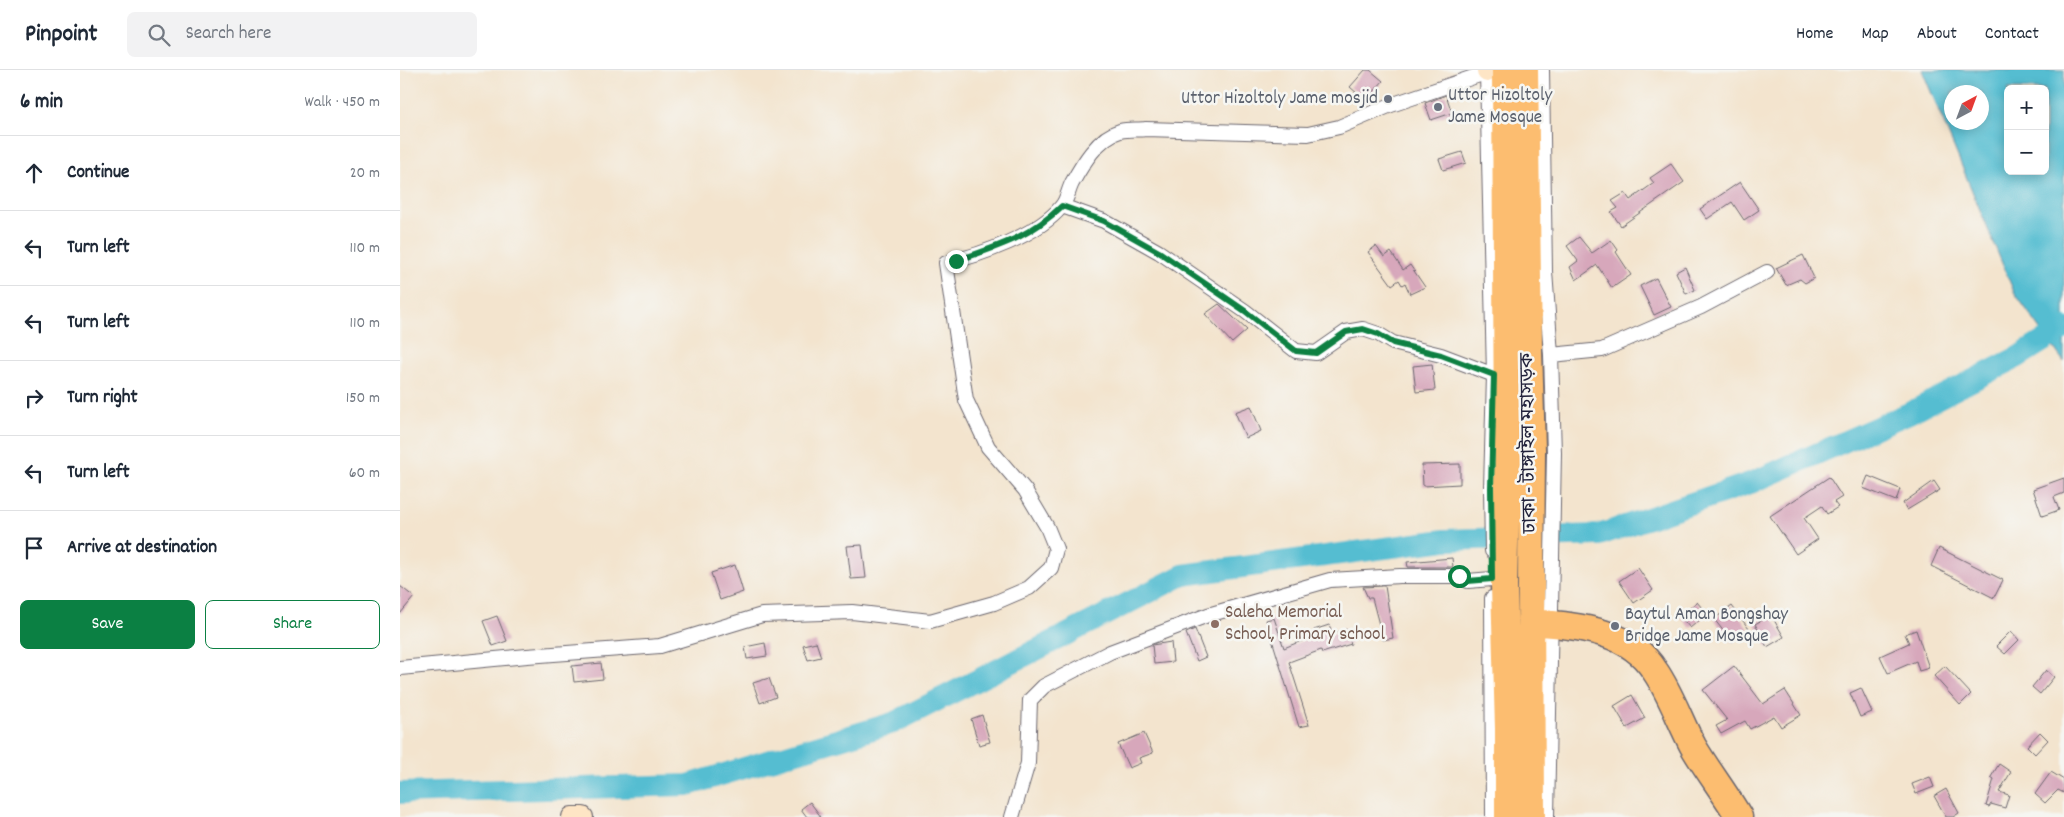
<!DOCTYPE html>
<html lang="en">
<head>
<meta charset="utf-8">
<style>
  body { margin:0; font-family:Dekko,"Noto Sans Bengali",sans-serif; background:#f2f2f3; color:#1f2937 }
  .controls { position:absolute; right:15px; top:15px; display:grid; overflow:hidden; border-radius:8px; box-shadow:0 2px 12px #0003 }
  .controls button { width:45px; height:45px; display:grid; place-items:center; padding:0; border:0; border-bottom:1px solid #e0e1e3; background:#fff; color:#1f2937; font:25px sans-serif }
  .compass { position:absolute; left:1544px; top:15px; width:45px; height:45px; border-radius:50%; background:#fff; box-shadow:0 2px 12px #0003; rotate:41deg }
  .stop { position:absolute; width:15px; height:15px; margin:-11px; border:4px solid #0b8043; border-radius:50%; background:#fff }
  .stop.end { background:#0b8043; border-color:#fff; box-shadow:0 1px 5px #0008 }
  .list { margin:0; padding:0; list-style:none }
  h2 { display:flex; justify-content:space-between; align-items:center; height:65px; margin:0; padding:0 20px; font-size:21px }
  h2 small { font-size:16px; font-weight:400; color:#747a83 }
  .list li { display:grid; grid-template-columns:32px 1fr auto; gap:15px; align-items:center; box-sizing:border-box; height:75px; padding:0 20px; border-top:1px solid #e0e1e3 }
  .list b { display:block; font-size:19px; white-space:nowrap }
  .list em { font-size:16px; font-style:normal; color:#747a83 }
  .actions { display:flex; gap:10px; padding:15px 20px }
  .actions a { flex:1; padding:11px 0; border:1px solid #0b8043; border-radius:8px; text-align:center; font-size:18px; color:#0b8043 }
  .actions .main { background:#0b8043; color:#fff }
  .icon { flex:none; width:28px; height:28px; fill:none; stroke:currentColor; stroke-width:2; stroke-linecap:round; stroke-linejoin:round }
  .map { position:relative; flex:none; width:1664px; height:747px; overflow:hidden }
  header { display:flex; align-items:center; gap:30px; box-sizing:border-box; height:70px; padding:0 25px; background:#fff; border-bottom:1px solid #e0e1e3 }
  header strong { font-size:24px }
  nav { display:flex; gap:28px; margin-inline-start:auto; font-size:18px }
  .search { width:350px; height:45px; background:#f2f2f3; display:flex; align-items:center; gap:12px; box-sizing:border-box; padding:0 18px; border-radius:8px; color:#747a83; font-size:19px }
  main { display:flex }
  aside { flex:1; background:#fff }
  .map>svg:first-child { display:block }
  .water { fill:#54bdd1; stroke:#3b7086; fill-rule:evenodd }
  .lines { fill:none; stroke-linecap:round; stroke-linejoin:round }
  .river { stroke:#54bdd1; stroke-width:22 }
  .building { fill:#d7a7bb }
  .street-casing { stroke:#6b666e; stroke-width:16 }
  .secondary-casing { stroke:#6b666e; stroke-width:22 }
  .highway-casing { stroke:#6b666e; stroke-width:29 }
  .street { stroke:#fff; stroke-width:14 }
  .secondary { stroke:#fee5c5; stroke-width:20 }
  .highway { stroke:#fcbd6f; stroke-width:26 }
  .route { stroke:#0b8043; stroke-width:6 }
  .worship-dot { fill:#6b7280; stroke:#f6f6f2; stroke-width:2 }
  .education-dot { fill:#8d6e63; stroke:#f6f6f2; stroke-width:2 }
  .labels { text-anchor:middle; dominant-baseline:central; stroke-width:5; stroke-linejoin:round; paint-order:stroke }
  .worship-label { font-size:19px; fill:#5b616d; stroke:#f6f6f2; text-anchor:start }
  .street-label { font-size:19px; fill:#22223b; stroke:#f6f6f2 }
  .education-label { font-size:19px; fill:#785e54; stroke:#f6f6f2; text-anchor:start }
</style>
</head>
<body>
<header>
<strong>Pinpoint</strong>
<div class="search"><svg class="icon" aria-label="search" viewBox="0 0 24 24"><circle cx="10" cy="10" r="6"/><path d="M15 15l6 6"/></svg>Search here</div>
<nav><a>Home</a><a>Map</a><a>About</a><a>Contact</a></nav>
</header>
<main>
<aside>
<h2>6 min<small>Walk · 450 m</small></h2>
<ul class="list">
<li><svg class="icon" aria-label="ahead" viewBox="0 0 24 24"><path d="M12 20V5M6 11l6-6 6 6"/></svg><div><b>Continue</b></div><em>20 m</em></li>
<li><svg class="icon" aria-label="left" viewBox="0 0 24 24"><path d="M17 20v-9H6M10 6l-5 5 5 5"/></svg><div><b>Turn left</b></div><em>110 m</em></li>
<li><svg class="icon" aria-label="left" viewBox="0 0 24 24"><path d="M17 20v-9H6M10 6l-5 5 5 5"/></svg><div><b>Turn left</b></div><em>110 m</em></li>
<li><svg class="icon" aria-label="right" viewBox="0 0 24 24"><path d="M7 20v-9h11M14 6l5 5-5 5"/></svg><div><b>Turn right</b></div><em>150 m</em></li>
<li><svg class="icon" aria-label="left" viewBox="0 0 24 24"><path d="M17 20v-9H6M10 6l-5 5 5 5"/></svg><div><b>Turn left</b></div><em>60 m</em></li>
<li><svg class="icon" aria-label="arrive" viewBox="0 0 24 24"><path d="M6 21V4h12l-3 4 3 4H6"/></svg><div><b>Arrive at destination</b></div></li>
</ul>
<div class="actions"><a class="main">Save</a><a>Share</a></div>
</aside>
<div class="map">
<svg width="1664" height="747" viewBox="0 0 1664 747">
  <rect width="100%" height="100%" fill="#f6f6f2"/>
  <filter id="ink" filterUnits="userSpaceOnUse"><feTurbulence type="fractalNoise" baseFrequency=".02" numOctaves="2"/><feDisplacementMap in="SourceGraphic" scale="10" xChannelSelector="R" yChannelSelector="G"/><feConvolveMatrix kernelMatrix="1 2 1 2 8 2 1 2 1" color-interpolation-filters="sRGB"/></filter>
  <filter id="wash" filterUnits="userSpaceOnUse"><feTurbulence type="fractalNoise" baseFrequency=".0096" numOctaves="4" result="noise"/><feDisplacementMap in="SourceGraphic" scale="20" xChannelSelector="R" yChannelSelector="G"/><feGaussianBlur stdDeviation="1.12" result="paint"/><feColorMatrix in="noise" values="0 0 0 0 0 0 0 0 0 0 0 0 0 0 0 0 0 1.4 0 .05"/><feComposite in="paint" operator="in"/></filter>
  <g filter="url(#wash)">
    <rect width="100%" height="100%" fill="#f3e4ce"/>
    <path class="water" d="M1522,0H1664V292L1614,222ZM1608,19H1645V101H1608ZM1552,22H1582V52H1552Z"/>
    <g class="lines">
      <path class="river" d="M0,723L288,715L493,653L783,505L1045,470L1199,465L1353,412L1509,343L1618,287L1664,258"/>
    </g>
    <g id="blocks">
      <path class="building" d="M965,0H970L983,11L966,31L950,17Z
        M1046,25L1052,43L1031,50L1025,33Z
        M1062,82L1066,93L1043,100L1039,89Z
        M1271,94L1284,112L1221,156L1211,142L1218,138L1212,131L1225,123L1230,130L1254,113L1250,108Z
        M1340,112L1359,140L1344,150L1332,132L1307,149L1300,139Z
        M1179,167L1192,183L1211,170L1218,180L1216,182L1231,205L1212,218L1197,195L1176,210L1170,197L1178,191L1167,176Z
        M976,176L984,187L991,182L1003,200L1010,195L1025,217L1010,224L1005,213L1002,215L999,210L992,215L968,182Z
        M1403,185L1414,208L1405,213L1400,209L1386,215L1376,198Z
        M1285,197L1295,220L1286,224L1276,202Z
        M1256,208L1271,237L1254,245L1240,216Z
        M819,234L847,260L832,273L805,244Z
        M1032,294L1035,320L1016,322L1013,296Z
        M851,336L861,361L846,368L835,342Z
        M1060,394V414L1023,416L1022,395Z
        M1468,406L1500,419L1496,431L1463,418Z
        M1429,407L1442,427L1434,432L1438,437L1427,444L1422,436L1404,448L1418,469L1396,484L1370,446Z
        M1664,408V423L1654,427L1659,440L1642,446L1633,419Z
        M1534,411L1540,420L1507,440L1503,433Z
        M462,475L466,508L451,509L447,476Z
        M1539,478L1603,510L1594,528L1531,496Z
        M1052,488L1053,497H1008L1007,492Z
        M335,495L343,522L320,530L311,503Z
        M1238,498L1253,520L1234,533L1219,511Z
        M0,516L14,527L0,544Z
        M985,516L993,568L983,570L972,528H968L963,517Z
        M1297,532L1307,544L1290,558L1280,546Z
        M1332,536L1349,559L1332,572L1314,549Z
        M1371,545L1384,567L1367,577L1355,554Z
        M97,546L107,571L93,576L83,551Z
        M874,548L884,578L916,565L914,560L929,555L932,564L946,559L951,574L922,583L921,580L889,592L909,655L899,657L866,550Z
        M795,559L806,587L797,591L786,563Z
        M1516,560L1529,598L1519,601L1516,591L1488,603L1480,586L1509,573L1505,564Z
        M1611,561L1619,570L1605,584L1596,576Z
        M416,572L421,587L408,590L403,575Z
        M771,572L773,592L754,594L752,575Z
        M365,573L367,586L347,589L345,577Z
        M201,593L203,609L174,612L172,596Z
        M1334,596L1363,634L1385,620L1401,645L1381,657L1374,646L1350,659L1345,651L1321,664L1316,656L1327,650L1303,620Z
        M1545,596L1571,624L1560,635L1534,606Z
        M1646,600L1654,607L1640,624L1632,617Z
        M369,608L376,627L360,633L353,613Z
        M1461,618L1472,642L1460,647L1450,623Z
        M1232,625L1245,648L1227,658L1214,636Z
        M582,645L590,672L579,675L571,649Z
        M1640,662L1648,670L1635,684L1627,676Z
        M744,663L753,683L739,688L741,693L729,698L718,674Z
        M1599,694L1611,702L1599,722L1609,725L1605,738L1591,734L1589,737L1586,736L1594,709L1591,707Z
        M1651,702L1664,710V723L1658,720L1645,733L1635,724Z
        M1530,707L1534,717L1516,724L1512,714Z
        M1546,719L1559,743L1553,747H1546L1534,726Z
        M410,732L421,747H407L401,739Z"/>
    </g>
  </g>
  <g filter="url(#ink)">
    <use href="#blocks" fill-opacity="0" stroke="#6b666e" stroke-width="1"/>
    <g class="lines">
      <defs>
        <path id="street" d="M1142,0L1145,201L1151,285L1154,383L1147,747
          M1087,2L1094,305L1091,418L1092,481
          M662,136L704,151L759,182L845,241L896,281L916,283L946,262L963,259L978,264L993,273L1041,285L1094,305
          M1151,285L1202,280L1301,237L1367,202
          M1092,528L1093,747
          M0,598L127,586L260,576L362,545L452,542L530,551L594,533L629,518L651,498L656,479L647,457L625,420L588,377L566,330L546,193C581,185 638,165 661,137C667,131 668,121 672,113C682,95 698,67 720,61C728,59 738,60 746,59L908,64L939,57L991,35L1094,0
          M612,747L628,693L630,630L644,616L710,582L808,545L930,510L1000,506H1059L1068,511L1092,509"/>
        <path id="secondary" d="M1087,2V0
          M172,747H183"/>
        <path id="highway" d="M1105,0L1107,386L1104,515L1108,659V747
          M1125,0L1129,279L1132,380L1131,519L1132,747
          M1132,552C1176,556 1229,559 1255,601C1271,624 1280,652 1293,676C1307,700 1325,723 1339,747"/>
      </defs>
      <use href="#street" class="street-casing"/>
      <use href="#secondary" class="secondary-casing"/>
      <use href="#highway" class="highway-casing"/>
      <use href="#street" class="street"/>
      <use href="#secondary" class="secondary"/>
      <use href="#highway" class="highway"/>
    </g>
  </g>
  <g class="lines" filter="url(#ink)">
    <path class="route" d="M556,191C598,176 629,168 662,136L704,151L759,182L845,241L896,281L916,283L946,262L963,259L978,264L993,273L1041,285L1094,305L1091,418L1092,509L1068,511L1059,506"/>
  </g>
  <g class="worship-dot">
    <circle cx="988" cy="29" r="5"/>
    <circle cx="1038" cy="37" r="5"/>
    <circle cx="1215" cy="556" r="5"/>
  </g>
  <circle class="education-dot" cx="815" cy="554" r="5"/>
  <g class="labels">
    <g class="worship-label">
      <text x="1048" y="26">Uttor Hizoltoly<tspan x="1048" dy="22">Jame Mosque</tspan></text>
      <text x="978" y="29" text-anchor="end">Uttor Hizoltoly Jame mosjid</text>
      <text x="1225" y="545">Baytul Aman Bongshay<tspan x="1225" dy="22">Bridge Jame Mosque</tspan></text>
    </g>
    <g class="street-label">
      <text transform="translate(1130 373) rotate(-91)">ঢাকা - টাঙ্গাইল মহাসড়ক</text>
    </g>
    <g class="education-label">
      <text x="825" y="543">Saleha Memorial<tspan x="825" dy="22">School, Primary school</tspan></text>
    </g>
  </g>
</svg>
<div class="controls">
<button>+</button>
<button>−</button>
</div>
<svg class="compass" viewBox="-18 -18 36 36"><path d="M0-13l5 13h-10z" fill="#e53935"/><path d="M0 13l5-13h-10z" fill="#747a83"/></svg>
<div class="stop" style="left:1059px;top:506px"></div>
<div class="stop end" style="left:556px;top:191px"></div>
</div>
</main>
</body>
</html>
